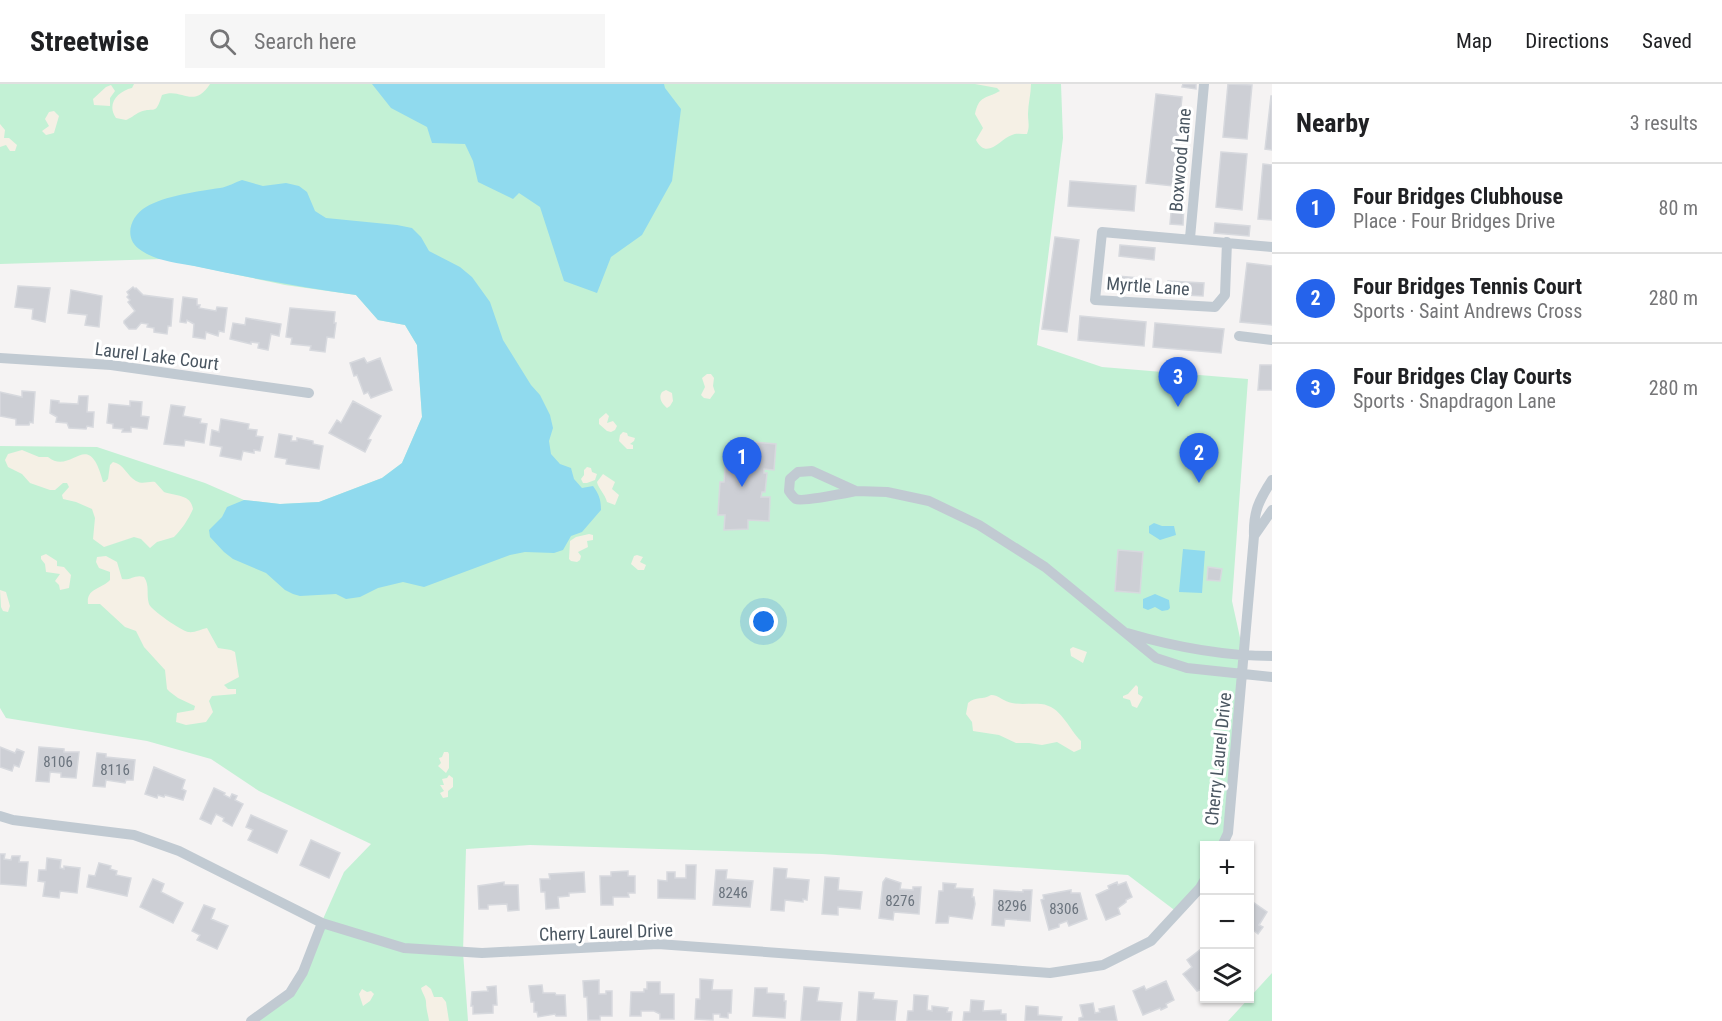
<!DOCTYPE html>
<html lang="en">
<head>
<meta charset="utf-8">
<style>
  body { margin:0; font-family:"Roboto Condensed",sans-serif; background:#f6f6f6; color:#202124 }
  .controls { position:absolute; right:18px; bottom:18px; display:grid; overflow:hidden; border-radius:0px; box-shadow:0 2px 4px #0004 }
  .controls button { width:54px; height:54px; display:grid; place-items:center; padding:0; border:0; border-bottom:2px solid #e0e0e0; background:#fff; color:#202124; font:30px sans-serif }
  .you { position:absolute; left:764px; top:538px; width:21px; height:21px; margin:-15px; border:4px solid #fff; border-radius:50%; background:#1a73e8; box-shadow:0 0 0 9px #1a73e833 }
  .badge { display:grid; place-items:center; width:39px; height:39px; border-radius:50%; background:#2563eb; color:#fff; font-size:20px; font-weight:700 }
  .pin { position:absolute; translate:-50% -50px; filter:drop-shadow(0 2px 3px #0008) }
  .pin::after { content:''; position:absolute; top:32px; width:21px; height:18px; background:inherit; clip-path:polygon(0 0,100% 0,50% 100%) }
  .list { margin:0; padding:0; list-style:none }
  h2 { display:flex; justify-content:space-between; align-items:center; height:78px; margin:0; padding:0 24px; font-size:26px }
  h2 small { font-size:20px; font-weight:400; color:#757577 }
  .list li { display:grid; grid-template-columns:39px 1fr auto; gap:18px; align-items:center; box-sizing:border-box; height:90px; padding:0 24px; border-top:2px solid #e0e0e0 }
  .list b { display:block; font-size:22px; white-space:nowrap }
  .list p { margin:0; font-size:20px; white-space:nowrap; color:#757577 }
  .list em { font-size:20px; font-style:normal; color:#757577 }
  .icon { flex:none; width:33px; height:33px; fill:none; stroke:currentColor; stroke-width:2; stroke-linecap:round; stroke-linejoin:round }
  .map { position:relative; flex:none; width:1272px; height:937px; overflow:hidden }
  header { display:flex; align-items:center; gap:36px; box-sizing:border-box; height:84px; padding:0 30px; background:#fff; border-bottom:2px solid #e0e0e0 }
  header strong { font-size:28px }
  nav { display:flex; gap:33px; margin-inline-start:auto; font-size:21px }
  .search { width:420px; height:54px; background:#f6f6f6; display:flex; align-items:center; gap:15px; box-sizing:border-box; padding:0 21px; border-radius:0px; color:#757577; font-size:22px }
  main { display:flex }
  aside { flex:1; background:#fff }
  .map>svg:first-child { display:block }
  .green { fill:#c3f1d5 }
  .sand { fill:#f5f0e5 }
  .water { fill:#90daee }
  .building { fill:#cdcfd5; stroke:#d7d9de; stroke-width:1.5 }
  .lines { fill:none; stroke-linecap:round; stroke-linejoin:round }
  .minor { stroke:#c1cad2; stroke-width:10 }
  .labels { text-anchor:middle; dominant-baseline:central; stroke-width:6; stroke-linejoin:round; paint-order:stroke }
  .number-label { font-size:15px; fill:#6b747e }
  .street-label { font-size:18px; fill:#4a5661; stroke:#fff }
</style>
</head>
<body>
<header>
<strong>Streetwise</strong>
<div class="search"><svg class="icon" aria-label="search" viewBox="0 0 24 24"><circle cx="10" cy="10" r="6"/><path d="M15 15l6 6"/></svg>Search here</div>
<nav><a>Map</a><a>Directions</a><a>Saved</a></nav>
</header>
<main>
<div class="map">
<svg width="1272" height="937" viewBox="0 0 1272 937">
  <rect width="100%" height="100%" fill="#f5f3f3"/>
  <path class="green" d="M0,0H1061L1063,54L1037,261L1102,283L1248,295L1232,517L1244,572L1222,761L1204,762V797L1177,828L1128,791L822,770L530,761L466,765L463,868L468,937H251L290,909L344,788L371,760L259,707L211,675L147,657L6,634L0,624V362L97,363L205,399L244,416L280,420L319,418L382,394L402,379L422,333L417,261L405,241L378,236L356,211L285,201L162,175L0,180Z
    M1272,889V937H1228Z"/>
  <path class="sand" d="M134,0H210C193,26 182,3 162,11C155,33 155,22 140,28C134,31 131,34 126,36L116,34C106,20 118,7 132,4Z
    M975,0H1031C1031,10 1028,20 1028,30C1028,38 1030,42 1027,50C1022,50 1016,49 1012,51C1001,54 987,77 976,56L983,44L975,30C979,11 986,15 1000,7L997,4Z
    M111,1L115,7L110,14V22L94,21L93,15L106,3Z
    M54,27L59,32L54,49L46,51L42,47L49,42L45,35L49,28Z
    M0,40L5,46L4,54H9L17,61L15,67H10L6,61L0,63Z
    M707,290H711L714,294L713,302L715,308L710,315L704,314L701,311L705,303L702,294Z
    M666,306L672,309L673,317L670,322L667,324C662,320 658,314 662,308Z
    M606,329L609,332L607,339L613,337L617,342L615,346L611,348L607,347L599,340V335Z
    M623,348L627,349L628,352L635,354L634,357L630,360L633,361V365H627L619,357L620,351Z
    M22,366L39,373H48C72,393 88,341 103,398H105L108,395L110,381L113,378C124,380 127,392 136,397C143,401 148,397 155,398L164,408C175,412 191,410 193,425C188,436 182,445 174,453L157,458L150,464L141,455L134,453L104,463L93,455L95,434L92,425L76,418L63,415L62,411L69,403L67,399H63L55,406H50L30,399L22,390L8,383L5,376L8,370Z
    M587,383L591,384L592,388L597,390L595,396L587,399H583L581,395L584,391V386Z
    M603,390L615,398L612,405L619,411L615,421L607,418C605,410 598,404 597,398Z
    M589,450L593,451V456L587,457L588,463L578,468L581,472L580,476L577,478L571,477L569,475L570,457L576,453Z
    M46,470L57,477V482L64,483L71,491L69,504L60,506L59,501L55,497L60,490L46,488L45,480L41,475V472Z
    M637,471L643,473L640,478L646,481L644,486H638L631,480L634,472Z
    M106,472L117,478L122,495C130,497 135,490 144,493C150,502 146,510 149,520C151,526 182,547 188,548C195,549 201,545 207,544L218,564L231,566L235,568L239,593L224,601L228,605H236V610L212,612L209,617L213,628L206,638L186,641L176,638L177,629L194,626L195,622L178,614L170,608L167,605L165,586L144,563L136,547L125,543L100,520H88C86,504 102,505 110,496V488L99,484L96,478L97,473Z
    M0,506L6,508L10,522L8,528L3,527L1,523Z
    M1073,563L1087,568L1083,579L1071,572L1070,565Z
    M1136,601L1138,603V610L1143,613L1137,624L1132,622L1130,616L1123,614V612L1128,610Z
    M991,611C999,611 1004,618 1012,619C1022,621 1031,619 1041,620C1061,622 1068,644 1081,657V665L1074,668L1057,658L1042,661L1029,659H1016L999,651L973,647L972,638L966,630L968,619C976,612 983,616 991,611Z
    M444,668H448L449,670V684L446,689L438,682L441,679L439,674L442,673Z
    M449,691L453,694V703L448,707V713L443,714L440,709L444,707L440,701H444L442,695L447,694Z
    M426,901L431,905L434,913H442L446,918L449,937H429C428,930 426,925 426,918C426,913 422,909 421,904Z
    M362,905L367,908L371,907L374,910L370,917L363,922L359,910Z"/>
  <path class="water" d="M372,0H664L665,4L681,25L672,97L642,151L611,173L597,209L564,197L540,123L519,109L513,115L478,98L473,77L465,60L432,59L427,43L391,24Z
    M242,96L263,102L286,99L299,102L307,108L315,127L326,134L397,141L412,144L421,153L429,167L460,183L472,193L490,218L503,256L531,301L540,311L550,331L553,344L549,357L551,370L560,380L571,384L574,395L582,404L593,402C599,410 601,416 601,426L582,448L571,452L563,466L554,469L525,468L510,471L424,503L403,498L378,504L360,513L346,515L336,510L300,512L293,510L285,506L266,489L233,475L224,468L210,453L209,446L222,433L227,423L244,416L280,420L319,418L382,394L402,379L422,333L417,261L405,241L378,236L356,211C302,203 248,194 194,182C177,179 157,177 142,167C123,156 129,133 146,123C164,112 199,107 220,104C228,103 235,98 242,96Z
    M1154,439L1162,442H1174L1176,451L1160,456L1149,449V442Z
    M1183,465L1205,467L1202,509L1179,508Z
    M1155,510L1169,516L1170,524L1168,526L1162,527L1155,523L1148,526L1143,524V515Z"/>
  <path class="building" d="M1183,0H1196V5L1182,3Z
    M1228,0L1252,1L1247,55L1223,53Z
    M1156,10L1182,13L1173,102L1146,99Z
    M1271,12H1272V66L1265,65Z
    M1221,68L1247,70L1242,126L1216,123Z
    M1263,80L1272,81V136L1258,135Z
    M1070,97L1136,102L1134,127L1068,122Z
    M1172,117L1184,118L1183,141L1170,140Z
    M1215,139L1250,142L1249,152L1214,149Z
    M1055,153L1079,156L1067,248L1042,245Z
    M1120,161L1155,164L1154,176L1119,172Z
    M1247,179L1272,182V241L1240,238Z
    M1117,192L1151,195L1150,206L1116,203Z
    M1168,197L1204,199L1203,212L1167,210Z
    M18,202L50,204L45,238L32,235L33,225L15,223Z
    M133,203L135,205L136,204L143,211L173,215L171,242H168L167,250L154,248V244L147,243L148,240L141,239L136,245H129L124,239V237L135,227L128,218L130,216L127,213L129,211L127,208Z
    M71,206L102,212L99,243L85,241L87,231L68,229Z
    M183,213L197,215V221H200L199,224L216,227L217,223L227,224L224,248L219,247L218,252L206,248L205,255L193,253L194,240L187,236L186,239L180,238Z
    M290,224L335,228L334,239H336L334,254L327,253L325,268L310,266L311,262L291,260L292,254L286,253Z
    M1080,232L1146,238L1144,262L1078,256Z
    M246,234L281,240L279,252L271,250L268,266L258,264L259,259L251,258V260L230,255L233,239L245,241Z
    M1155,239L1224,245L1221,269L1153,263Z
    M364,274L367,279L380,274L392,306L371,314L368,308L364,310L357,291L354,292L350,279Z
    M1260,281H1272V306H1258Z
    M22,307L35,308L33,339L30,338L29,341H16V335L0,332V308L22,313Z
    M79,312H88L87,328H94L93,343L87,342L86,345L69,344L67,339L56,338L57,333L50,329L51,316L59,317V319L78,320Z
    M130,317L142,318L141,332L149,333L147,345L131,343V348H122L123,345L113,344V340L107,339L109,320L130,322Z
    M353,317L381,332L368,355L371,356L365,368L329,349L337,336L341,339Z
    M171,321L185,323L183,332L201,335L200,339L207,340L204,359L185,356L184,362L164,360Z
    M221,335L249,340L248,345L257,346L256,352L263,353L260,367L254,366V369L243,367L241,376L220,372L222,363L210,361L212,346L219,348Z
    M279,350L292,352L291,357H297V354L313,357V360L323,362L319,385L286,380L287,375L275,373Z
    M742,357L776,360L774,386L764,385V389H767L765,408H762L761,413H770L769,437L748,436V445L724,446L725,431H718L720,398H724L726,371H735L736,360L741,361Z
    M1118,466L1143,468L1140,509L1115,507Z
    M1208,483L1222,485L1220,497L1207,496Z
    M0,663L15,669L17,665L24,668L19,683L14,681L12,687L0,683Z
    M39,663L64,665V668H79L76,694L61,693V689L50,688L49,698L36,697Z
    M97,669L106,670V673L135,676L133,696H126L125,699L106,696L105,703L93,702Z
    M154,683L185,696L182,705L186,707L183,716L165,711L164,713L158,711L157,714L145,710Z
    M214,704L225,709L224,711L230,714L232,710L237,712L235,716L243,720L232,742L223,737L224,734L216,730L211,740L200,735Z
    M251,731L287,747L277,769L248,756L253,746L246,743Z
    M311,756L340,769L329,794L300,781Z
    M0,770H5L4,775L11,776L12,772H20L19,778H28L26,802L0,800Z
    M47,774L61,776L60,784L64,785V782L80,784L77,809L60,807L59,814L43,812L45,798L38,797L39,786H46Z
    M99,779L111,782L110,785L117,787L116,791L131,794L127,812L87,803L89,791L95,792Z
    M686,781H696L695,815L658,814V796L667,797V788H675V794H686Z
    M774,784L787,785L786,794L809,796L807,816L803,815V818L785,816L784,827L771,826Z
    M716,786H727L726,795L753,797L750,823L713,821Z
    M628,787V792H635V809H628L629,813H613V821H601L600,792H611V788Z
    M584,788L585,808L569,809V812L558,813L559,824L546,825L545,808H541L540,795H550L549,790Z
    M825,793L839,794L838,806L862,808L860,825L838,823V831L822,830Z
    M886,794L901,799L900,805L913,806V803H921L919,830L894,828L893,836L879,834L883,798Z
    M153,795L164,800L161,808L183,819L173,839L140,823Z
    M504,798V801H518L519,826L508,827L507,820L488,821V825H479L478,802Z
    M1117,798L1118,801L1126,798L1132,813L1126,816V818L1118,824L1120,830L1106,836L1096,811L1109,805L1108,802Z
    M943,799L956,800L955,804L973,805L972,813H974L975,820L972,835L949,832L948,839H936L939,807H943Z
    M994,806L1023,808V806H1032L1030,837L1005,835L1004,842L992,841Z
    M1071,806V809H1080L1087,835L1069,842L1067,837L1059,840V843L1049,846L1041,816L1044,815L1043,811Z
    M1250,816L1267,828L1259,841L1263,843L1258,850L1253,846L1251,849L1250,848Z
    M204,821L215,825L211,835L228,842L217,865L197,856L200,851L192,847Z
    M1201,865L1204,869V904L1197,907L1183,890L1192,883L1187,876Z
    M700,895L713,896L712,906H732L731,929H728V934L720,933V930H713V936L695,935L696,915H700Z
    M599,896V910H606V907H612V932H600V936H588L587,913H584L583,897Z
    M1166,897L1174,916L1166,920L1167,923L1161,926L1160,924L1143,931L1133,907L1144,902L1146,906Z
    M647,898H660V910H674V935H660V930L654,927H641V932H630L631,908H644V905H647Z
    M542,901L543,909H555L556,911H565L566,932H556L555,930L538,933L537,928H534V918H531L529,902Z
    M496,902L497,921H493V929L473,930V922H471L472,908L488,907L487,903Z
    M804,903L819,904L817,917L842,919L840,937H801Z
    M755,904H767V909L784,910V917H786L785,934L753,932Z
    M859,908L874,909L873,915L897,917L895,937H857Z
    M914,911L928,912L927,926L932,927V922L948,924L947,928H952L951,937H907L908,927H913Z
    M971,916L984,917L983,927L1001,926V930H1006V937H963L964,928H970Z
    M1093,919L1095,929L1100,928L1099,925L1114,922L1117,937H1079V934L1083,933L1080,921Z
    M1026,922L1038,923V931L1062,933L1061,937H1025Z"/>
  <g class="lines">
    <path class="minor" d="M1190,154L1204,0
      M1227,158L1225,211L1215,223L1095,216L1102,148L1272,163
      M1239,252L1272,256
      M0,274L111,281L309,309
      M856,407C846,409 802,418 796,415C793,413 791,410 789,407L790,395L798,388L812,387L856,407L887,408L929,417L979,441L1045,483L1156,574L1187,584L1272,593
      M1254,452L1272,426
      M1127,549C1175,563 1222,572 1272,572
      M0,732L13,736L134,751L179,767L322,839L404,864L482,869L658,860L1050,889L1103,881L1151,857L1200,804L1204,797
      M1222,762L1228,749L1254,452C1253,428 1259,416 1272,396
      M251,937L290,909L303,888L322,839"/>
  </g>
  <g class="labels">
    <g class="number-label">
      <text x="58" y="678">8106</text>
      <text x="115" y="686">8116</text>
      <text x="733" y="809">8246</text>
      <text x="900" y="817">8276</text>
      <text x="1012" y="822">8296</text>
      <text x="1064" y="825">8306</text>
    </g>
    <g class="street-label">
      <text transform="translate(1180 76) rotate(-85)">Boxwood Lane</text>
      <text transform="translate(1148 202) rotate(4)">Myrtle Lane</text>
      <text transform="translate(157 272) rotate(7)">Laurel Lake Court</text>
      <text transform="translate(1218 675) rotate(-84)">Cherry Laurel Drive</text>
      <text transform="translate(606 848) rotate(-2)">Cherry Laurel Drive</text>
    </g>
  </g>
</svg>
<div class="controls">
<button>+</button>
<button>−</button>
<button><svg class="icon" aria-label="layers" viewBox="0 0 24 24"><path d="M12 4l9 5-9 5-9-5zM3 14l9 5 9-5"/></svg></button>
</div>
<div class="you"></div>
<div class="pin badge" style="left:742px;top:403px">1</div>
<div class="pin badge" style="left:1199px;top:399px">2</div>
<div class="pin badge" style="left:1178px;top:323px">3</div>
</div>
<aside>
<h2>Nearby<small>3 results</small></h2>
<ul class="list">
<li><span class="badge">1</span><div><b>Four Bridges Clubhouse</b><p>Place · Four Bridges Drive</p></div><em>80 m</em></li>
<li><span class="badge">2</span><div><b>Four Bridges Tennis Court</b><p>Sports · Saint Andrews Cross</p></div><em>280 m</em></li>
<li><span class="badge">3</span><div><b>Four Bridges Clay Courts</b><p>Sports · Snapdragon Lane</p></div><em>280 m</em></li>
</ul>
</aside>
</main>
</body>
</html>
